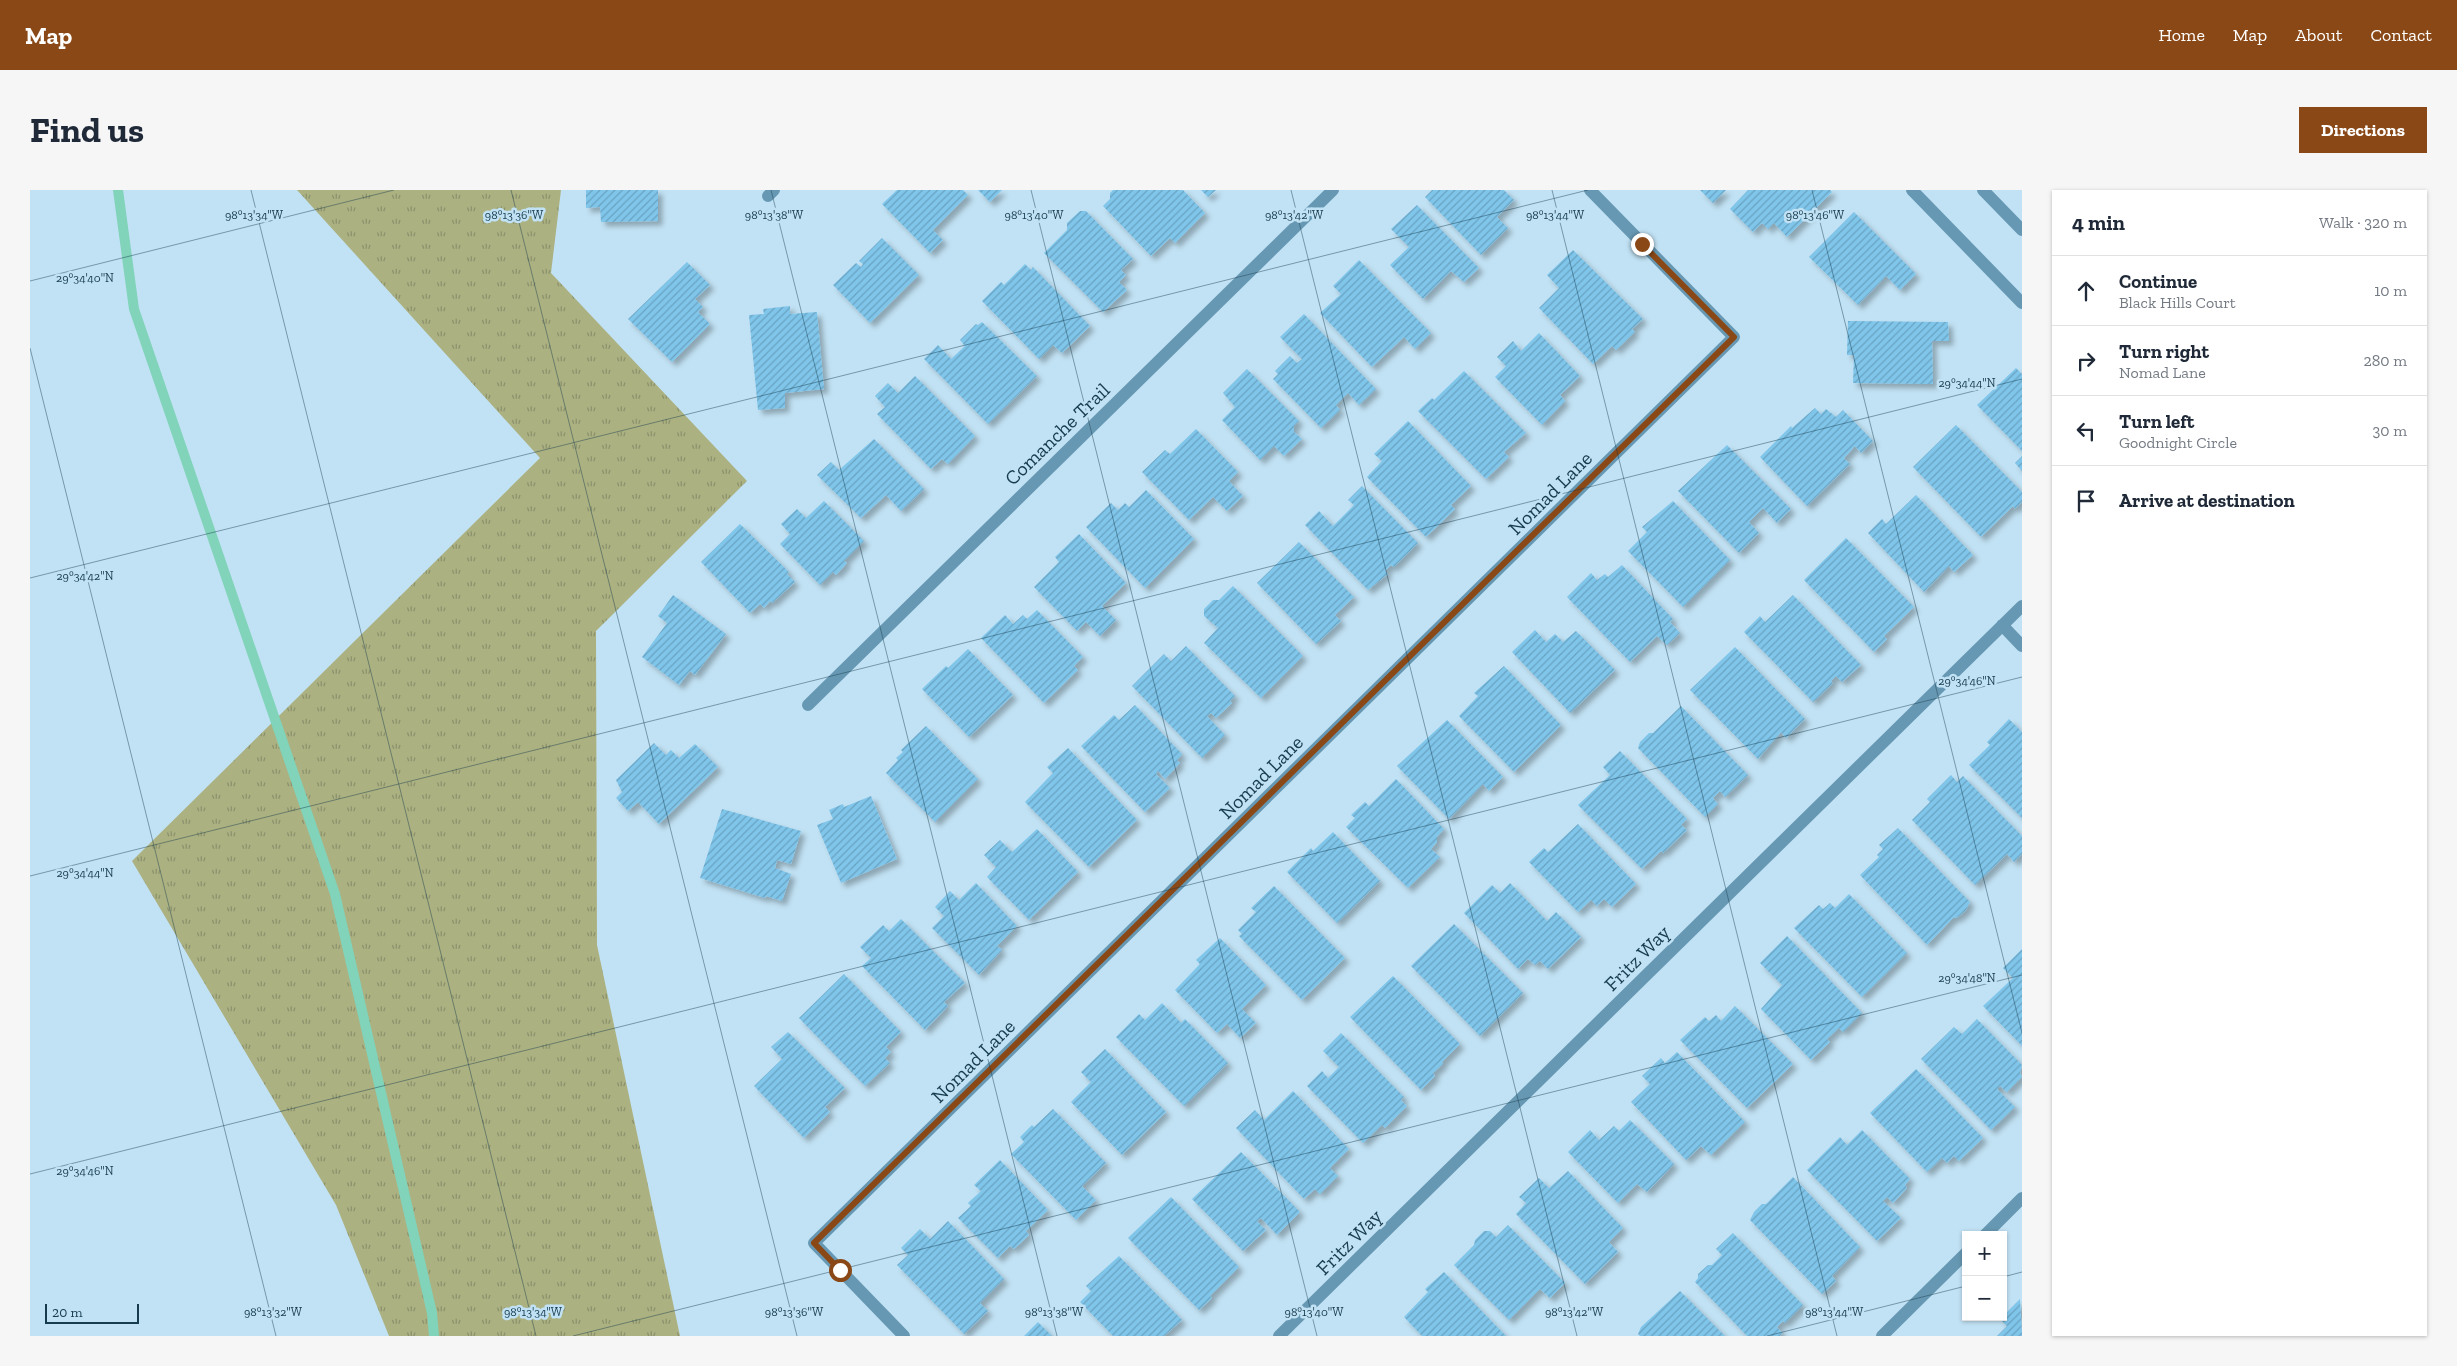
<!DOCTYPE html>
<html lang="en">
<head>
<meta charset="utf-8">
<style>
  body { margin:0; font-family:"Zilla Slab",serif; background:#f6f6f7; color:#1f2937 }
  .controls { position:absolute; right:15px; bottom:15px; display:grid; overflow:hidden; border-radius:0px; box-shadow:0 1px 4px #0004 }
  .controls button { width:45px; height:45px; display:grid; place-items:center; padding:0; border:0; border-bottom:1px solid #e0e1e3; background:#fff; color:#1f2937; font:25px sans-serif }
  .scale { position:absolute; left:15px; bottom:12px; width:94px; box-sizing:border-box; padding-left:5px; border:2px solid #173c4e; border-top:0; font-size:14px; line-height:18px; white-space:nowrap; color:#173c4e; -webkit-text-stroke:4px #c1e2f4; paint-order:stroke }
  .stop { position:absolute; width:15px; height:15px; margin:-11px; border:4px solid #8a4816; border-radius:50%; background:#fff }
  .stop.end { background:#8a4816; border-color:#fff; box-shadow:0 1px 5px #0008 }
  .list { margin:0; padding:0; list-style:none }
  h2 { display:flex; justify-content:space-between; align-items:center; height:65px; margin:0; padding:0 20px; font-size:21px }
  h2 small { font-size:16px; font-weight:400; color:#747a83 }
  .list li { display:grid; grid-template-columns:32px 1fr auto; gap:15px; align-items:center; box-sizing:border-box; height:70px; padding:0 20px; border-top:1px solid #e0e1e3 }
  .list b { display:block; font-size:19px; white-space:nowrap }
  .list p { margin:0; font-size:16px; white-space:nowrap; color:#747a83 }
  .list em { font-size:16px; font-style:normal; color:#747a83 }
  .icon { flex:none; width:28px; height:28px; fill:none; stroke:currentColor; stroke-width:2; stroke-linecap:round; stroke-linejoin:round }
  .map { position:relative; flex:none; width:1992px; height:1146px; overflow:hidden; border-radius:0px }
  header { display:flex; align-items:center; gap:30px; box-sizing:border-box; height:70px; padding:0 25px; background:#8a4816; color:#fff }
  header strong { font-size:24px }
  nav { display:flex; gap:28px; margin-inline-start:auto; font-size:18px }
  .intro { display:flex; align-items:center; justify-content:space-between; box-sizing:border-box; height:120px; padding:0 30px }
  h1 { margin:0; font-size:35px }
  .button { padding:12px 22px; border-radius:0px; background:#8a4816; color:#fff; font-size:18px; font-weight:700 }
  main { display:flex; gap:30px; padding:0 30px }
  aside { flex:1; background:#fff; border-radius:0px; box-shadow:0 1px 4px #0004 }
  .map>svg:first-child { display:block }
  .grass { fill:url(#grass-tufts) }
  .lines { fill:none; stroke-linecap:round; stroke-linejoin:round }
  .stream { stroke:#81d3ba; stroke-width:10 }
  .building { fill:url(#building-hatch); filter:url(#shadow) }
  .minor { stroke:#6798b3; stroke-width:12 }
  .route { stroke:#8a4816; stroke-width:6 }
  .ticks { fill:none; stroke:#173c4e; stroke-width:1; stroke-opacity:0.45 }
  .labels { text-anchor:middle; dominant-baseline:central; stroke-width:5; stroke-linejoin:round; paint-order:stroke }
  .street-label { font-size:20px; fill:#173c4e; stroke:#c1e2f4 }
  .ticks-label { font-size:12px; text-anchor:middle; fill:#173c4e; stroke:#c1e2f4; stroke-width:5; stroke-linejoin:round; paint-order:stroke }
</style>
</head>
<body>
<header>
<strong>Map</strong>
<nav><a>Home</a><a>Map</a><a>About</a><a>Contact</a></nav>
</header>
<div class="intro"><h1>Find us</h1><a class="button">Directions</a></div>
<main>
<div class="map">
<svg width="1992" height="1146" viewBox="0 0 1992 1146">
  <defs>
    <pattern id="grass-tufts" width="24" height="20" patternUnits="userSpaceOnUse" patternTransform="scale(1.25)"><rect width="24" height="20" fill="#acb181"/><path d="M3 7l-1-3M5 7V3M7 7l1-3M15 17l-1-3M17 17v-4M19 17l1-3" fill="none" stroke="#8b916c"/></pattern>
    <pattern id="building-hatch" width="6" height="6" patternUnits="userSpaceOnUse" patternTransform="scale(1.25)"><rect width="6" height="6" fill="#80c6eb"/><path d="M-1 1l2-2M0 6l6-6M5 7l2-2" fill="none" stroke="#68a2c1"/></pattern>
    <filter id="shadow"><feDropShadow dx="4.5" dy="4.5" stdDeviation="2.5" flood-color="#0004"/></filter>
  </defs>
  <rect width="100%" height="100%" fill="#c1e2f4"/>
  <path class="grass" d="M267,0H531L521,83L717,291L566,441L567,755L650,1146H359L306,1015L102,671L510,268Z"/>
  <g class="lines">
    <path class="stream" d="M88,0L104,119L305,704L402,1123L404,1146"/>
  </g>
  <path class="building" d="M556,0H628V31L571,32L570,17L556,18Z
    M867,0H933L938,5L903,40L913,50L900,63L852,14Z
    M948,0H972L960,12Z
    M1083,0H1153L1175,23L1145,53L1140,48L1121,66L1073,16L1080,9V3Z
    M1171,0H1186L1178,7Z
    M1402,0H1474L1484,10L1467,27L1478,38L1451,65L1395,7Z
    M1670,0H1696L1683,13Z
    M1718,0H1800L1802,2L1757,47L1744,33L1738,39L1732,33L1723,42L1700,19Z
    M1387,15L1449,78L1434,92L1421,81L1393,109L1360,75L1379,57L1361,39Z
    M1050,21H1056L1103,69L1091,80L1096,85L1089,92L1097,100L1073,122L1014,63L1037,40V33Z
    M1824,22L1886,84L1870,100L1856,86L1828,115L1779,67Z
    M852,48L889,85L840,133L803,95L826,73L831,77L833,74L829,71Z
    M1543,60L1613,129L1602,139L1605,142L1586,160L1582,156L1563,174L1509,118L1529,98L1517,85Z
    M1329,70L1401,143L1385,159L1374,147L1342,177L1290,123L1311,104L1303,96Z
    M657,72L680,95L665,109L673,117L668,122L680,134L642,172L598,129Z
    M995,74L1001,80L1003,77L1060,136L1032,163L1023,155L1009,169L952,111L971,92L974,95Z
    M760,116V124L787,122L794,199L755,203V218L728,220L719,125L734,124L733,119Z
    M1274,124L1346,199L1329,215L1318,203L1306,215L1310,220L1291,238L1243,189L1248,184L1245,181L1260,166L1267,173L1272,169L1250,147Z
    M1818,131L1918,132L1919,151H1902L1903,194L1823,193L1824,165H1817Z
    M952,132L1007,186L958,234L894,169L908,155L921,169L935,156L930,150L946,134L948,135Z
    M1509,143L1550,186L1530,205L1535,211L1512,235L1465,187L1476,176L1467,167L1483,151L1491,161Z
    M1986,178L1992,184V261L1947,215Z
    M1217,179L1269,231L1264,236V242L1272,249L1254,266L1244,256L1230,270L1192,230L1205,217L1193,203Z
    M1434,181L1496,243L1474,262L1479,267L1456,289L1388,221L1402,208L1404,210Z
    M885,186L945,246L918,274L912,269L901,279L847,224L855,217L845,206L858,193L868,203Z
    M1785,218L1791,224L1796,219L1806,227L1813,220L1843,251L1831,263L1825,256L1814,268L1820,274L1777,316L1730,267L1761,236L1762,238Z
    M1378,231L1441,296L1421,315L1425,319L1396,347L1337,287L1352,271L1344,264Z
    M1926,235L1992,302V312L1985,319L1983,316L1951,347L1883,277Z
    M1166,239L1208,282L1199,291L1213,306L1197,321L1183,307L1159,330L1112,282L1135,260L1140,264Z
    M844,249L894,299L871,321L856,305L831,328L787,285L801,272L809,280Z
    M1697,255L1761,319L1747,333L1733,318L1719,332L1729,343L1709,363L1648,301Z
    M1992,266V281L1985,273Z
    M1332,296L1388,353L1364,377L1361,375L1355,381L1358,384L1338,400L1275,335L1289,321L1303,336L1324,315L1318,310Z
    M1116,300L1164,349L1115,398L1056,337L1081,313L1088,320L1095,313L1099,317Z
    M1886,305L1943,365L1924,382L1919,376L1894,402L1838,343L1852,329L1856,334Z
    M794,311L834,351L814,371L817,373L806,385L803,382L790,395L750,354L760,344L751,334L767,319L776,328Z
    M1643,311L1700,370L1653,417L1598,361L1617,342L1612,337Z
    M710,334L759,382L757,384L765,392L742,413L740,411L734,418L730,414L720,423L671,372Z
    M1049,344L1096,393L1072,416L1086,430L1070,446L1056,432L1047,441L1004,397L1029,372L1025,367Z
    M1816,348L1884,417L1854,446L1857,449L1844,462L1774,390Z
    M1269,352L1324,407L1305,425L1311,431L1286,454L1227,393Z
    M1592,375L1643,429L1640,432L1650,443L1637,455L1627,446L1600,472L1537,407L1561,383L1567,390L1575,384L1578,387Z
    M1203,396L1273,466L1231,508L1174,453L1188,438L1174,426V419L1183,410H1189Z
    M643,405L696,444L665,485L660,481L649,495L612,467L637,433L628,426Z
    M1763,405L1831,475L1812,492L1806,486L1801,491L1803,493L1783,512L1714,442L1730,426L1735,432Z
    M1007,420L1053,467L1044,476L1048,480L1014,513L951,448L975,425L983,434L993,425L997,429Z
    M1505,440L1516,452L1525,444L1533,452L1546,441L1585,480L1540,523L1482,462Z
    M1156,456L1205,506L1200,511L1202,513L1186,528L1181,523L1177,526L1195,545L1172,568L1102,496L1134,464L1141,471Z
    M1705,457L1775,529L1756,548L1751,542L1728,569L1660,500Z
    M938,459L983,505L939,547L892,499L916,476L918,478Z
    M1474,476L1531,535L1484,582L1429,526L1448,506L1444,503Z
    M1105,515L1152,564L1147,570L1150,573L1135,589L1128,581L1126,584L1140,598L1115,622L1051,556L1084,525L1089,530Z
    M1651,516L1718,585L1695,607L1690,601L1683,608L1688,614L1675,627L1608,558L1610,552L1619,543H1623Z
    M1979,529L1992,542V628L1939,575L1960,555L1957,552Z
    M1417,530L1473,587L1459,601L1453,594L1419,629L1367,576Z
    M896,536L948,589L905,632L856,583L868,570L866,568L873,562L871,560Z
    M624,553L636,565L641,560L649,568L665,554L688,577L629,634L608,612L598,621L586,608L592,602L586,590Z
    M1038,558L1107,630L1059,677L995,612L1023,583L1017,577Z
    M1590,561L1657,629L1651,635L1657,640L1633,663L1631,661L1612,679L1548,615L1580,585L1573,577Z
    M1921,585L1927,592L1933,586L1992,646V664L1984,672L1977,664L1945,695L1882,630L1900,612L1897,609Z
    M1366,589L1414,639L1407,647V652L1401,659L1410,667L1378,698L1316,637L1325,628L1321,625L1335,612L1339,616Z
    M841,606L867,669L811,693L787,635L803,629L799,620L813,614L814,617Z
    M692,619L771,641L761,674L747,670L745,678L761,684L752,711L736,706L735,708L670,688Z
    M1548,634L1606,694L1582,717L1574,709L1567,716L1561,710L1548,722L1499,672L1514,658L1518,662Z
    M1868,638L1940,712L1936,720L1928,727L1923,728L1897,755L1830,685L1849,667L1847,665L1853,659L1849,655Z
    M1007,639L1048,682L999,730L957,687L966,677L954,665L970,650L982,662Z
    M1303,642L1350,691L1307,733L1257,682L1281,658L1283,661Z
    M946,693L987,736L967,756L972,760L949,785L902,738L914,726L905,717L920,701L929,710Z
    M1480,693L1517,731L1526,722L1551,747L1518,779L1510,771L1505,775L1498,769L1488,779L1434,723L1462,695L1470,703Z
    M1244,696L1315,768L1272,810L1209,746L1212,744L1208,740L1226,722L1221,718Z
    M1819,704L1877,763L1832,807L1764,738L1789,715L1793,719L1800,713L1805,718Z
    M871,729L935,793L914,812L918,816L895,840L832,776L841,768L830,757L853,735L859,741Z
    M1424,734L1493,803L1450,846L1381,776Z
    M1757,746L1832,823L1813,842L1809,838L1797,849L1800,852L1781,870L1731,819L1752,795L1730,773Z
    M1190,748L1236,795L1212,819L1226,833L1210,848L1197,834L1187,843L1145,800L1170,774L1166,770Z
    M1992,759V856L1953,816L1983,788L1973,778Z
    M814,784L871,842L856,857L861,862L855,868L860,873L835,896L769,828Z
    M1363,786L1430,854L1412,872L1413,874L1403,883L1405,886L1391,900L1320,827Z
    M1132,813L1151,833L1155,829L1198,873L1154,916L1086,847L1109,824L1115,830Z
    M1705,816L1763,874L1717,918L1650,850L1675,827L1679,831L1686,825L1691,831Z
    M1947,829L1992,875L1990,883L1992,887L1977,902L1970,896L1967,899L1985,917L1961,940L1891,869L1924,837L1932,844Z
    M758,842L815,898L795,917L800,922L774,948L724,896L752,869L741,857Z
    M1311,843L1374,907L1371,910L1377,916L1355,938L1352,935L1333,953L1277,896L1292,881L1298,888L1309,877L1293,861Z
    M1075,859L1136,922L1092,965L1041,912L1061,892L1051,882Z
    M1647,862L1715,932L1681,965L1671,956L1656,970L1601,912L1620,894L1612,886L1631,868L1635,873Z
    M1886,879L1953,948L1929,971L1924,966L1917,973L1912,968L1897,982L1840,923Z
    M1263,901L1319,959L1300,978L1308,986L1290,1004L1285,999L1274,1009L1206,938L1225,920L1234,930Z
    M1023,919L1076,973L1052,996L1066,1010L1046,1030L981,964L994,952L990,947L1002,935L1004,937Z
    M1600,930L1644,974L1617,1002L1607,994L1588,1013L1538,962L1560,940L1569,950L1584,936L1589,941Z
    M1832,940L1880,989L1875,995L1877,998L1863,1013L1857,1007L1853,1011L1871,1028L1847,1051L1777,980L1810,947L1817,955Z
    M1211,962L1270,1022L1247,1045L1231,1028L1227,1031L1236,1040L1213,1061L1162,1009Z
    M970,970L1018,1020L996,1041L999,1045L984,1059L980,1056L968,1068L928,1028L941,1016L938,1013L951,1001L944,995Z
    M1538,981L1593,1038L1579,1052L1588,1062L1555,1094L1486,1024L1496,1013L1489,1007L1509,988L1519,998Z
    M1763,987L1830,1057L1802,1086L1806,1091L1792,1104L1720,1030L1724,1022L1732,1014H1736Z
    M1141,1007L1209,1077L1180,1106L1182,1108L1169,1120L1098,1048Z
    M918,1031L974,1089L950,1113L958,1121L934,1144L867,1075L878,1065L871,1058L890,1039L900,1049Z
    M1478,1035L1535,1093L1520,1108L1510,1099L1479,1130L1424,1075L1444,1055L1445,1050L1454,1041H1460L1466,1047Z
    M1703,1043L1773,1115L1755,1133L1753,1131L1747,1137L1752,1143L1750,1146H1717L1665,1092L1668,1088V1084L1678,1075H1682L1692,1065L1686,1059Z
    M1089,1066L1152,1130L1134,1146H1083L1050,1112L1061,1101L1056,1096Z
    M1414,1082L1476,1146H1392L1374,1127L1398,1102L1395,1099Z
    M1650,1101L1695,1146H1610L1608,1144L1611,1137Z
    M1990,1109L1992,1146H1967L1977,1136L1970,1129Z
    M1008,1132L1022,1146H994Z"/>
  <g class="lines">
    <path class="minor" d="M1882,0L1992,113
      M1953,0L1992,40
      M738,6L744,0
      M1972,435L1992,456
      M778,515L1303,0
      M1955,1045L1992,1008
      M874,1146L784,1053L1704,147L1560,0
      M1249,1146L1992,416
      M1852,1146L1936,1063"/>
  </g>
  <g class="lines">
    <path class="route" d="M810,1080L784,1053L1704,147L1612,54"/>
  </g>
  <path class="ticks" d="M221,0L506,1146M481,0L767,1146M741,0L1027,1146M1001,0L1287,1146M1261,0L1547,1146M1522,0L1807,1146M1782,0L1992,843M0,91L364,0M0,158L246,1146M0,388L1558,0M0,686L1992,189M0,984L1992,487M1973,1087L1992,1082M543,1146L1992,785M1737,1146L1936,1096"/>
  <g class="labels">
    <g class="street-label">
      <text transform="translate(1027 244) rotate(-44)">Comanche Trail</text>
      <text transform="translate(1520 303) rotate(-45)">Nomad Lane</text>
      <text transform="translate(1231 587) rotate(-45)">Nomad Lane</text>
      <text transform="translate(1607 768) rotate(-45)">Fritz Way</text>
      <text transform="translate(943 871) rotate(-45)">Nomad Lane</text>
      <text transform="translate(1319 1052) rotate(-45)">Fritz Way</text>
    </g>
  </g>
  <g class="ticks-label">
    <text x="1004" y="29">98°13'40"W</text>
    <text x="224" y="29">98°13'34"W</text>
    <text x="484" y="29">98°13'36"W</text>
    <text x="744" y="29">98°13'38"W</text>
    <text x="1264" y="29">98°13'42"W</text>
    <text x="1525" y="29">98°13'44"W</text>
    <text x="1785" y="29">98°13'46"W</text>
    <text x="55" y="92">29°34'40"N</text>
    <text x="1937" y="197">29°34'44"N</text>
    <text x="55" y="390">29°34'42"N</text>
    <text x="1937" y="495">29°34'46"N</text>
    <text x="55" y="687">29°34'44"N</text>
    <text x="1937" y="792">29°34'48"N</text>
    <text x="55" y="985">29°34'46"N</text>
    <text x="243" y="1126">98°13'32"W</text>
    <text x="503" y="1126">98°13'34"W</text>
    <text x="764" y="1126">98°13'36"W</text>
    <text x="1024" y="1126">98°13'38"W</text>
    <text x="1284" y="1126">98°13'40"W</text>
    <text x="1544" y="1126">98°13'42"W</text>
    <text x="1804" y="1126">98°13'44"W</text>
  </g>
</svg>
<div class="controls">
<button>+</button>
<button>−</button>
</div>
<div class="scale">20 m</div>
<div class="stop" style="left:810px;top:1080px"></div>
<div class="stop end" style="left:1612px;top:54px"></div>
</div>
<aside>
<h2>4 min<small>Walk · 320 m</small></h2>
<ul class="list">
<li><svg class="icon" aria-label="ahead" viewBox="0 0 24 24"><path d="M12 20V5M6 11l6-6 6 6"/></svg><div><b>Continue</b><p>Black Hills Court</p></div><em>10 m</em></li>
<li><svg class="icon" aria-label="right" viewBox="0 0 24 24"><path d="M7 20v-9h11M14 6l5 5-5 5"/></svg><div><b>Turn right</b><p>Nomad Lane</p></div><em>280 m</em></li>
<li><svg class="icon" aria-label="left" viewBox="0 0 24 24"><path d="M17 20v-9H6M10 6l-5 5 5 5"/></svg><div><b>Turn left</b><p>Goodnight Circle</p></div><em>30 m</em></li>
<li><svg class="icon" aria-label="arrive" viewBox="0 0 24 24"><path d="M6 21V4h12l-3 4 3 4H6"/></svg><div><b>Arrive at destination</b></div></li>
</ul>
</aside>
</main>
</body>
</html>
